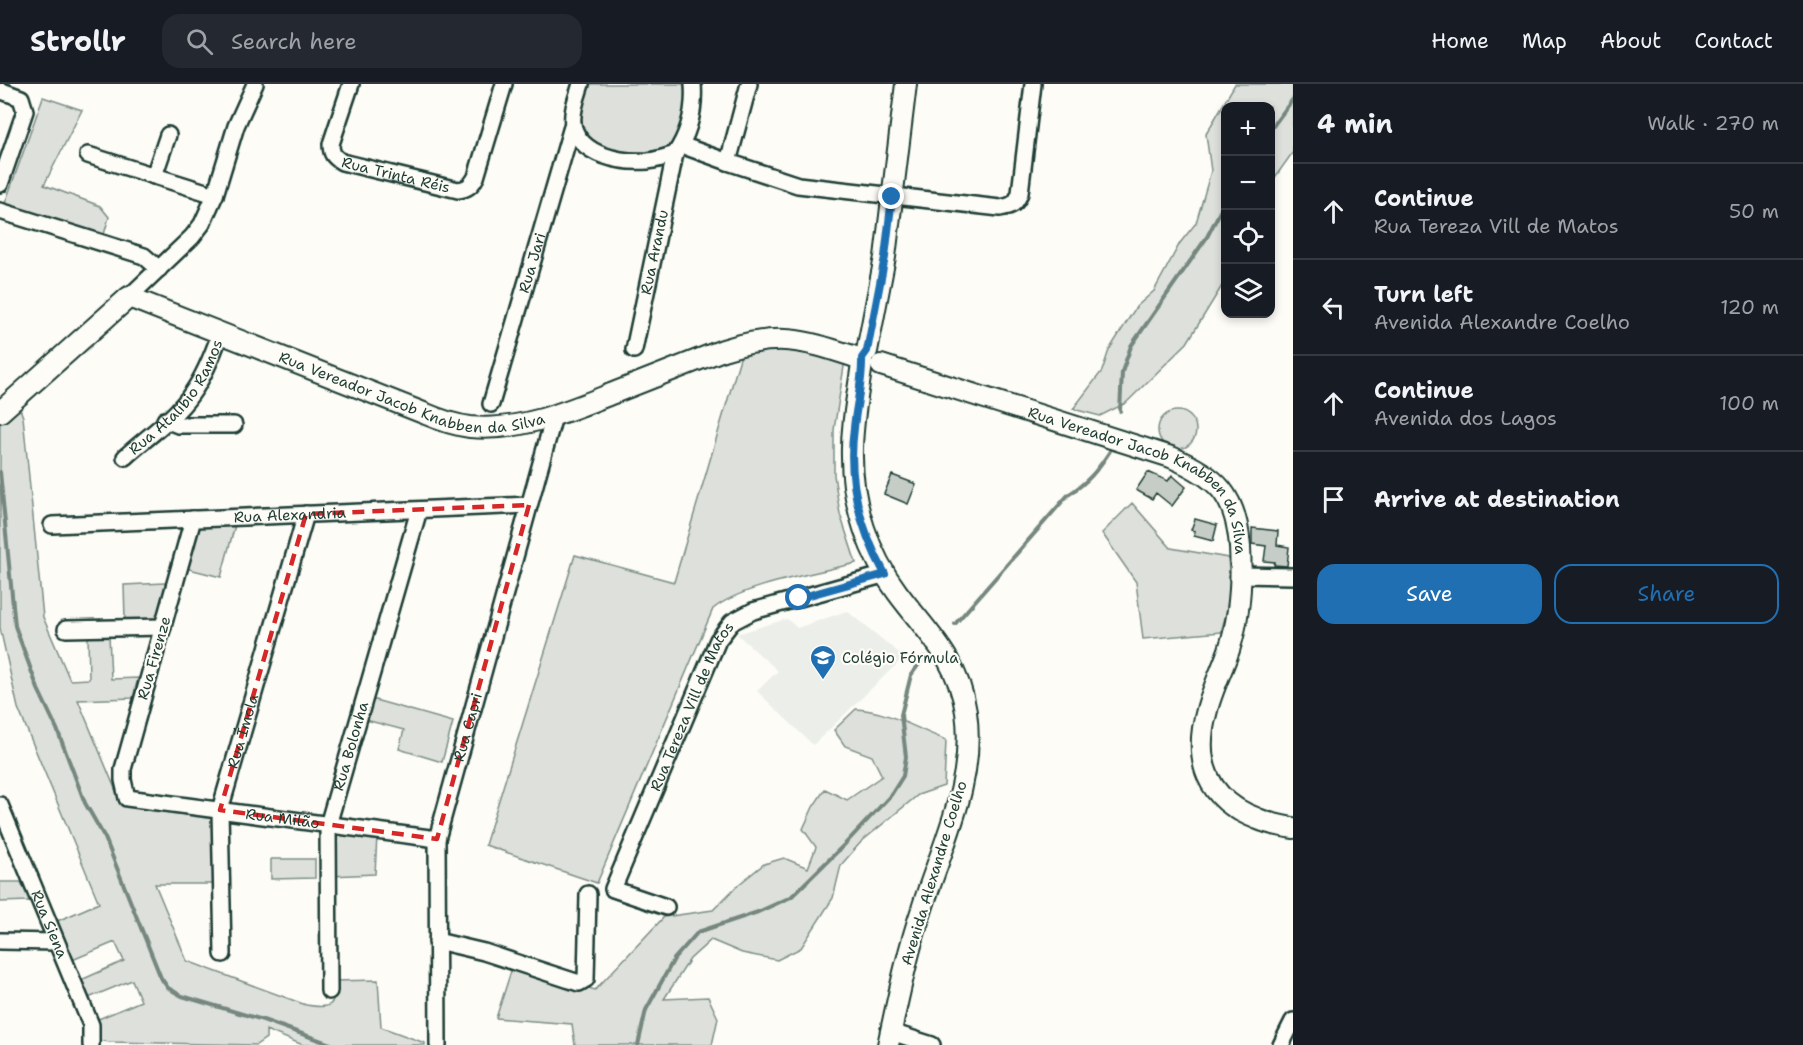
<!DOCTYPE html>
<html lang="en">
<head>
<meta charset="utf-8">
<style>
  body { margin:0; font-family:"Shantell Sans",sans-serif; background:#242831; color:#f1f3f6 }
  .controls { position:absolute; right:18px; top:18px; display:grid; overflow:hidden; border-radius:12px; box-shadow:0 3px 9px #0003 }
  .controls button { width:54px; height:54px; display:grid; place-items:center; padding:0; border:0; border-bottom:2px solid #363941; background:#171b24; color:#f1f3f6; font:30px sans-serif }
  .stop { position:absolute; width:18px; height:18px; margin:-14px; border:4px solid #1f6fb2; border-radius:50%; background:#fff }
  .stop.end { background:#1f6fb2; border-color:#fff; box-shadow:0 2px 6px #0008 }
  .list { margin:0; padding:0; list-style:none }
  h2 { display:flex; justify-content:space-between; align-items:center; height:78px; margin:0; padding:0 24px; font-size:26px }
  h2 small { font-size:20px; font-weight:400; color:#9ea1a6 }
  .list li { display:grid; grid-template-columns:39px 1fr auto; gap:18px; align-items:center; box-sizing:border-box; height:96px; padding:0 24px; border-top:2px solid #363941 }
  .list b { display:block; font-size:22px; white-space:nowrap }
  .list p { margin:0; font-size:20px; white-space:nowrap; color:#9ea1a6 }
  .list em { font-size:20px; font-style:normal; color:#9ea1a6 }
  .actions { display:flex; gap:12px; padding:18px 24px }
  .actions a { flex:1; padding:14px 0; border:2px solid #1f6fb2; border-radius:18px; text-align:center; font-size:21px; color:#1f6fb2 }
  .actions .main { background:#1f6fb2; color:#fff }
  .icon { flex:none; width:33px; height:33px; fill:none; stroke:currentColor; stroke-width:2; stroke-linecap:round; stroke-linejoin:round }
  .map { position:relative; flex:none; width:1293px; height:961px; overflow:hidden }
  header { display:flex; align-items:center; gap:36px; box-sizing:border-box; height:84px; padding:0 30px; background:#171b24; border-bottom:2px solid #363941 }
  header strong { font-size:28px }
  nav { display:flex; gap:33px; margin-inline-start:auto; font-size:21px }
  .search { width:420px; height:54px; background:#242831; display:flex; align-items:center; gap:15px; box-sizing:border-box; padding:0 21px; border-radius:18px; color:#9ea1a6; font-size:22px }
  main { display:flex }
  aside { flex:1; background:#171b24 }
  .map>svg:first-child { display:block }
  .built { fill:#eceee9 }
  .green { fill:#dde0db; stroke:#7e8e88; stroke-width:1.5 }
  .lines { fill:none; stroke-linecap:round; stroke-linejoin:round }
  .stream { stroke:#75877f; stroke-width:4 }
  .building { fill:#c6cdc7; stroke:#1f3d34; stroke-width:1.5 }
  .minor-casing { stroke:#1f3d34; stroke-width:20 }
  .major-casing { stroke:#1f3d34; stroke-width:24 }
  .minor { stroke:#fdfcf7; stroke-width:15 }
  .major { stroke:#fdfcf7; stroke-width:20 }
  .route { stroke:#1f6fb2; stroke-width:8 }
  .marked { fill:none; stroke:#d62828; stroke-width:4.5; stroke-dasharray:12 8; stroke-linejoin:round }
  .labels { text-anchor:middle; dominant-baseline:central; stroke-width:4.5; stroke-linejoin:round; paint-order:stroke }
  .street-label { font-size:15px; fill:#1f3d34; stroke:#fdfcf7 }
  .poi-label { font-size:15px; fill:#1f3d34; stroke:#fdfcf7; text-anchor:start }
</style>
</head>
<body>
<header>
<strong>Strollr</strong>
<div class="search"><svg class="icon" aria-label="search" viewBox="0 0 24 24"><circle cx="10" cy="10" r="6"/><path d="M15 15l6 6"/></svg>Search here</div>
<nav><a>Home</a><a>Map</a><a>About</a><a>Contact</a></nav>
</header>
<main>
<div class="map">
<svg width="1293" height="961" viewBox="0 0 1293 961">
  <rect width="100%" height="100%" fill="#fdfcf7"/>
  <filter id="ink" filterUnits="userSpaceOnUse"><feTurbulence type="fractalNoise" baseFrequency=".0167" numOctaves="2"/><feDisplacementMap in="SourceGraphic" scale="12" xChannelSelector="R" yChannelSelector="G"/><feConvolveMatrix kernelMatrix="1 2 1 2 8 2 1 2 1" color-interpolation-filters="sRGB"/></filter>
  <g filter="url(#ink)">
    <path class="built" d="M847,527L904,573L813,661L757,607L778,587L737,550L787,535L797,544Z"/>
    <path class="green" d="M586,0H688V30L672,66L636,73L598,65L580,48L578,24Z
      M1235,0H1293V68L1271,99L1270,22H1226L1225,197L1187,259L1126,319L1100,332L1073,325L1102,287L1109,266L1136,223L1154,207L1180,159L1196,139L1211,87L1206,50Z
      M43,13L82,26L44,101L100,122L109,133L103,154L4,122Z
      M769,259L845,276L834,346V391L840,430L856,479C817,489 742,501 713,525L597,799L485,761L575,471L674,498L743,264Z
      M19,322L23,333L43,533L70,596L89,595L88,552L109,551L111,595L138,594L133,614L78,616L121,719L212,733L213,800H155L187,877L306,921C331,925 336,923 334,897L378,896L381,943L425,959V961H303L266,946V954L256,961L110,958L97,956L96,936L141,917L132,896L86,915L79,897L124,877L115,858L70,877L55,838L99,819L18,624L0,544V336Z
      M1158 346a19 19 0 1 1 38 0a19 19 0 1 1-38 0Z
      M1132,419L1171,464L1228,474L1231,512L1221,548L1143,555L1136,498L1102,449Z
      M235,441L221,493L185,484L198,444L201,442Z
      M165,499L168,500L157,535L154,537L125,535L124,501Z
      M368,614L453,638L442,678L399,665L404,646L362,635Z
      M856,625C890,627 916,645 946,656L944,702L918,711L861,758L841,781L833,814L801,864L777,876L742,869L711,856L690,875L664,915L708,913L718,934L712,961H575L572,940L496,934L513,881L595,906L664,833L713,826L738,801L764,780L784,774L808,784L816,763L803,745L813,723L825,705L847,716L882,692L872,672L845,662L834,646Z
      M332,746L377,752L375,790L331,792Z
      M271,775H315V794L271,795Z
      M0,798H21L29,817L0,818Z"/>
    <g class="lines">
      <path class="stream" d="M1270,46L1293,15
        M1120,327L1122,288L1131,262L1207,153L1226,116
        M0,388L15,542L38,605L57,645L85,719L105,754L161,894L168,904L182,912L263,936L333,961
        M955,540L1068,411C1088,398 1097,387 1110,367
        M638,961L646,926L674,875L698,848L758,828L791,813L845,760L891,711L903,692L906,673L901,631L911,591L924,573"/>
    </g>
    <path class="building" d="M1148,388L1168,397L1172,391L1186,403L1172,422L1156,409L1152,415L1136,406Z
      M892,391L916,400L908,420L884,410Z
      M1195,435L1217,441L1213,457L1194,452L1195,447L1191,446Z
      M1252,444L1278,447L1277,461L1289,463L1287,482L1274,481L1275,478L1264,477L1266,462L1252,460Z"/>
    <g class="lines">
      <defs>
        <g id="minor">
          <path id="s1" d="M351,0L331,60C331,70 334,73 342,78L458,106C467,105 471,102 476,93L504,0"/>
          <path d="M581,0C577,13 571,28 573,41C580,72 622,79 648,77C657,76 666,73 675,70C690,48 695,26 693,0"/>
          <path d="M749,0L728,78L798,101L1000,124C1012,122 1016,120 1020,109L1033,0"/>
          <path d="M681,61L728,78"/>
          <path d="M88,71L215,111"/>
          <path d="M154,92L168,51"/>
          <path d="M0,100L25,27L21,14L2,7"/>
          <path d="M0,127L144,172L159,185"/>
          <path d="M129,213L192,153L202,140L215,111L236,42L255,0"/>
          <path id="s2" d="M634,266L675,70"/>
          <path id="s3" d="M491,320L573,39"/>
          <path d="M165,336L178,341H234"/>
          <path id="s4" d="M125,373C147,353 175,334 192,309C205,291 213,270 220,250"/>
          <path id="s5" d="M193,435L123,685V696L127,714L437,755"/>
          <path id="s6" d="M52,441L529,421"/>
          <path d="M1241,491L1293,492"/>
          <path d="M66,545L163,543"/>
          <path id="s7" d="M0,721L91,941V961"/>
          <path id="s8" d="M666,823L613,805L718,556L732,538L753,527L886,490"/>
          <path d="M0,857L56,858"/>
          <path d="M437,857L484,868L579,899L586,895L588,810"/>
          <path id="s9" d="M223,870L220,726L306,430"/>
          <path id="s10" d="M329,907L328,741L419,426"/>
          <path d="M891,948L932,961"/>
          <path id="s11" d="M438,961L437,755L554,332"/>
          <path d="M1281,961L1293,937"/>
        </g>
        <g id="major">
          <path d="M867,267L885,173L906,0"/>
          <path d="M862,279C858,310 851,342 852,373C852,420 869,471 897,508C927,549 958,574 966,628C976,697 942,761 922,825C907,869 898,915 888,961"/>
          <path id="s12" d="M881,281L1171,373C1217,393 1236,410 1240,463C1242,499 1240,532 1229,566C1222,586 1212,606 1207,626C1193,676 1206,716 1258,735C1269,740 1281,742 1293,744"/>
          <path id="s13" d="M0,328L129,213L426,330C440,336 454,341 470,343C521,348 570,326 616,308C652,294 688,280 723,266C783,247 805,257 862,275"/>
        </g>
      </defs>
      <use href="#minor" class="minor-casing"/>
      <use href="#major" class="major-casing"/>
      <use href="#minor" class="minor"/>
      <use href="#major" class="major"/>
    </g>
  </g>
  <g class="lines" filter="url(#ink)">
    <path class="route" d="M799,514L885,490C860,445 847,396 854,344C856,321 863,297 862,274L867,267L885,173L892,113"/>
  </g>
  <path class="marked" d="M529,421L437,755L220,726L306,430Z"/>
  <defs>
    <symbol id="school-pin" viewBox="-11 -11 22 30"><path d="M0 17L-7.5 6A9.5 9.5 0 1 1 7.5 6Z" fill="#1f6fb2" stroke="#fdfcf7"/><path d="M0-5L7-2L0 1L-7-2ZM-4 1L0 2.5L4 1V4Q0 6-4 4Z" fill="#fff"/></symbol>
  </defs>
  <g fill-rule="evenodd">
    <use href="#school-pin" x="808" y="559" width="30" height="40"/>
  </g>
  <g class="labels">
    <g class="street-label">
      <text stroke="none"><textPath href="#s1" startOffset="141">Rua Trinta Réis</textPath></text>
      <text stroke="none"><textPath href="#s2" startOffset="100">Rua Arandu</textPath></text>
      <text stroke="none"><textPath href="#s3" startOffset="147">Rua Jari</textPath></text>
      <text stroke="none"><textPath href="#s13" startOffset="474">Rua Vereador Jacob Knabben da Silva</textPath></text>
      <text stroke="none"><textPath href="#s4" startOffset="80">Rua Atalíbio Ramos</textPath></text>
      <text stroke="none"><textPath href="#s12" startOffset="294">Rua Vereador Jacob Knabben da Silva</textPath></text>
      <text stroke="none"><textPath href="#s6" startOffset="238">Rua Alexandria</textPath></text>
      <text transform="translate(154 574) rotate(-74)">Rua Firenze</text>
      <text stroke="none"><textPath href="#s8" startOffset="255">Rua Tereza Vill de Matos</textPath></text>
      <text stroke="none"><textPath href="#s11" startOffset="322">Rua Capri</textPath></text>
      <text stroke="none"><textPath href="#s9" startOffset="226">Rua Ímola</textPath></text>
      <text stroke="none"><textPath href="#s10" startOffset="248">Rua Bolonha</textPath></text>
      <text stroke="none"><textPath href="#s5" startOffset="446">Rua Milão</textPath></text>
      <text transform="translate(934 789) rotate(-73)">Avenida Alexandre Coelho</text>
      <text stroke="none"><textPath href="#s7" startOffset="129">Rua Siena</textPath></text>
    </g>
    <g class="poi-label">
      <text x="842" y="574">Colégio Fórmula</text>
    </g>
  </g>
</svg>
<div class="controls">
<button>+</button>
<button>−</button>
<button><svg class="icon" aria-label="locate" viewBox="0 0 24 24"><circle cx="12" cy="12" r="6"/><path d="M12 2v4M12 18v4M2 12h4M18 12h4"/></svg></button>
<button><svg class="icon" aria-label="layers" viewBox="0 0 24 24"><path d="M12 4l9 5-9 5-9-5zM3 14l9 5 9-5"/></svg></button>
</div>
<div class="stop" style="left:799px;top:514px"></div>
<div class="stop end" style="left:892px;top:113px"></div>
</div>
<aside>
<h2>4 min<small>Walk · 270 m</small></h2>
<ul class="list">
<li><svg class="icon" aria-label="ahead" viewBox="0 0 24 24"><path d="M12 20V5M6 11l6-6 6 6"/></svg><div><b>Continue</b><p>Rua Tereza Vill de Matos</p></div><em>50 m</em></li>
<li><svg class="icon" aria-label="left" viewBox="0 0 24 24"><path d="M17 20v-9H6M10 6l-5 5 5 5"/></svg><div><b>Turn left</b><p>Avenida Alexandre Coelho</p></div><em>120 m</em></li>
<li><svg class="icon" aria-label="ahead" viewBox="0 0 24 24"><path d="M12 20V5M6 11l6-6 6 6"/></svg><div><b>Continue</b><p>Avenida dos Lagos</p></div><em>100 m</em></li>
<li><svg class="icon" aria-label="arrive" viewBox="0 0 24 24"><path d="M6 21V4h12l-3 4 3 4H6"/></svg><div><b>Arrive at destination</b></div></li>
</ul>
<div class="actions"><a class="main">Save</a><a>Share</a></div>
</aside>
</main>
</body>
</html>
